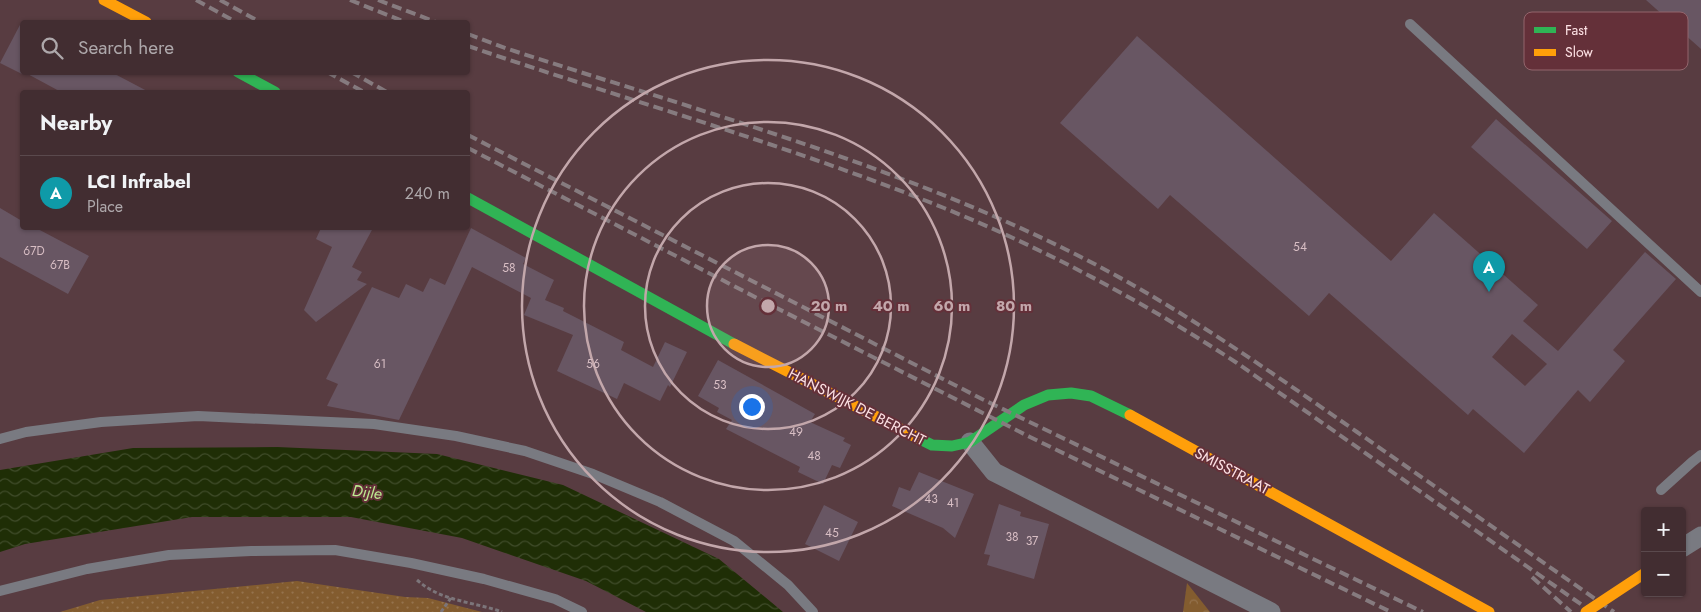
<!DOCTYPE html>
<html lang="en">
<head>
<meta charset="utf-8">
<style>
  body { margin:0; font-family:Jost,sans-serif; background:#4c393d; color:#f1f3f6 }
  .controls { position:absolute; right:15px; bottom:15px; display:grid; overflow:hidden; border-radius:5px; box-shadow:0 1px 4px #0004 }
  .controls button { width:45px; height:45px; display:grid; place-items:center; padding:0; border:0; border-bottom:1px solid #5a494d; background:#422d31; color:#f1f3f6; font:25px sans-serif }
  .you { position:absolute; left:751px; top:406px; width:18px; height:18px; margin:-12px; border:4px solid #fff; border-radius:50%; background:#1a73e8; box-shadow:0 0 0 8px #1a73e833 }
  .badge { display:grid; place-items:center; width:32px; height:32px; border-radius:50%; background:#bca0f2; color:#fff; font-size:16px; font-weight:700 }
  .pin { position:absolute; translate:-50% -41px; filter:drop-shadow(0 1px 2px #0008) }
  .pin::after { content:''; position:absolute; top:26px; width:18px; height:15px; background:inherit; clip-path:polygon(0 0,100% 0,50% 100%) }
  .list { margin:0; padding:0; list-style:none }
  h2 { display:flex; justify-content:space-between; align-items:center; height:65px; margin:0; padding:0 20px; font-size:21px }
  h2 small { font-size:16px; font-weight:400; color:#aea8ab }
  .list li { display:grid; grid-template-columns:32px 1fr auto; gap:15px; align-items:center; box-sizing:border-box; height:75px; padding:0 20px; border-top:1px solid #5a494d }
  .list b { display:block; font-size:19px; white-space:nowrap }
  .list p { margin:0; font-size:16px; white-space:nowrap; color:#aea8ab }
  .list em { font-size:16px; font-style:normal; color:#aea8ab }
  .icon { flex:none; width:28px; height:28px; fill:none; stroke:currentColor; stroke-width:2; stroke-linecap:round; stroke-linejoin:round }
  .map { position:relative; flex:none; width:1701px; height:612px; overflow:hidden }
  .search { position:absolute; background:#422d31; box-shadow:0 1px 4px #0004; left:20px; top:20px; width:450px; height:55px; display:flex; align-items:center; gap:12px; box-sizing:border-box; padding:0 18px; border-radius:5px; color:#aea8ab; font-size:19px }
  .panel { position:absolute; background:#422d31; box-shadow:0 1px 4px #0004; left:20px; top:90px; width:450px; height:140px; border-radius:5px }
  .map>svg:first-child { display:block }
  .green { fill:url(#green-dots) }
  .forest { fill:url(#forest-crowns) }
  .water { fill:url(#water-waves) }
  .building { fill:#685663; fill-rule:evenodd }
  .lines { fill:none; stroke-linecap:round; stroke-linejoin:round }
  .path { stroke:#7c757a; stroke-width:3; stroke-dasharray:4 2.5; stroke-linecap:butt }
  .lane { stroke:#797a81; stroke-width:10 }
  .street { stroke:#797a81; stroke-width:19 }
  .fast { stroke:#30b455; stroke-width:11 }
  .slow { stroke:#ff9f0a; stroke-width:11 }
  .rail { stroke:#867b7f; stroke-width:4; stroke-dasharray:10 5; stroke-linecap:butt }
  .slow-bridge { stroke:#ff9f0a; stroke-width:11 }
  .ring { fill:none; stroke:#c3a7ab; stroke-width:2.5 }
  .labels { text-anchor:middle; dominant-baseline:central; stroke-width:4; stroke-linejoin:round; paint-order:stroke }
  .number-label { font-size:12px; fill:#d8bec4 }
  .street-label { font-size:15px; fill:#fde1e4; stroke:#643039 }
  .water-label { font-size:16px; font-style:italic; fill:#beea91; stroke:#643039 }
  .key { fill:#643039; stroke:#92656c; stroke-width:1 }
  .key-label { font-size:14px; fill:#fde1e4 }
  .centre { fill:#c3a7ab; stroke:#643039; stroke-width:2.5 }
  .ring-label { font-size:15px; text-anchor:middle; font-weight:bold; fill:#c3a7ab; stroke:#643039; stroke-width:4; stroke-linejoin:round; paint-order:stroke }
</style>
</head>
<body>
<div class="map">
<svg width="1701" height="612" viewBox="0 0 1701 612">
  <defs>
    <pattern id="green-dots" width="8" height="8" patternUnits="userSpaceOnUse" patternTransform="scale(1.25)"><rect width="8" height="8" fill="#835c2f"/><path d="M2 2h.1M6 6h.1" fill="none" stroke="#95734d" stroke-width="1.8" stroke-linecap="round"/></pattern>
    <pattern id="forest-crowns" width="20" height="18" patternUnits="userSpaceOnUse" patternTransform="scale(1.25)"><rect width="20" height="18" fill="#835c2f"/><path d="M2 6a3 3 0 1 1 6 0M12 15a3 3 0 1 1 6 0" fill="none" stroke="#95734d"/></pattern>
    <pattern id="water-waves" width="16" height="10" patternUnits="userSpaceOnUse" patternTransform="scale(1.25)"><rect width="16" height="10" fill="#1f2e06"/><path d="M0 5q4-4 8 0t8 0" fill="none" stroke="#404c2a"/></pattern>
  </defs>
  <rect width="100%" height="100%" fill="#583c41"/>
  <path class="green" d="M297,581L405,597L428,598L482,612H60L100,600Z"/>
  <path class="forest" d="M1187,583L1210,612H1183Z"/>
  <path class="water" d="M277,447L437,454L563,485L719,559L783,612H646L586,581L462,538L351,517H192L25,544L0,552V470L133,448Z"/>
  <path class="building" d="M1646,0H1701V49Z
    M22,21V74L0,63Z
    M1137,36L1391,261L1434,213L1538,305L1523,321L1558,351L1645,252L1676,279L1613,350L1625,361L1590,402L1578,390L1524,453L1473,409L1468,415L1329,293L1309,316L1170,195L1158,209L1060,123ZM1512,334L1547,364L1525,386L1492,357Z
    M24,72H111L149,92H61Z
    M1496,119L1612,221L1587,249L1471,147Z
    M0,208L22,221V228H36L89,256L68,294L0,257Z
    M321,228H373L352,267L362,272L357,280L367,284L316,322L304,310L332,247L316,239Z
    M471,228L526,258L523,264L554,280L545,300L564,308L563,311L624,342L621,350L653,367L665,342L687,352L670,387L668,385L660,401L624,383L617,399L557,371L573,335L524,315L531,298L472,267L399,420L327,406L338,384L326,379L372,287L399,298L406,284L423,292L430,278L445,285Z
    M718,360L815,414L810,422L845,438L843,441L851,445L840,468L832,465L823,484L798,472L800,467L726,429L732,420L717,412L719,408L698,396Z
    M919,472L974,494L955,538L943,528L892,506L899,487L910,491Z
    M999,504L1021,512L1020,516L1049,524L1034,579L987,565L990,555L984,554Z
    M824,505L858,522L839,561L805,544Z"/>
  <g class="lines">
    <path class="path" d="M417,580C442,602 472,601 502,612
      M441,612L451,598"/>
    <path class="lane" d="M1410,24L1701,292
      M0,439L26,432L101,422L198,416L374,424L456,436L525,451L593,474L660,502L734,541L788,585L813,612
      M1661,490L1692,462L1701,455
      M0,591L87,569L169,555L251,551L335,550L411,563L484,579L555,599L582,612"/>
    <path class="street" d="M970,442L994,472L1271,612
      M1682,548L1701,536"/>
    <path class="fast" d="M238,72L275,92
      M468,198L734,344
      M918,438L932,445L952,446L970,442L1024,405L1048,395L1071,393L1091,396L1130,415"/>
    <path class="slow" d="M104,0L146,22
      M734,344L918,438
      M1130,415L1489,612"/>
    <path class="rail" d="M196,0L236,22
      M220,0L260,22
      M350,0L405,22
      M378,0L436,22
      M468,34L508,49C699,111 895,164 1075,254C1175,304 1265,368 1357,432C1443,492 1528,552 1614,612
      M468,46C626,100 789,145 944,208C1047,250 1144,302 1237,363L1592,612
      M327,72L364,92
      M351,72L387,92
      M468,135L982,399L1423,612
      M468,148L755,297L1030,437L1391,612
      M1532,577L1571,612"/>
    <path class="slow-bridge" d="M1586,612L1645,573"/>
  </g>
  <circle cx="768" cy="306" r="61" fill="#c3a7ab" fill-opacity=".12"/>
  <g class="ring">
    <circle cx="768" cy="306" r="61"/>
    <circle cx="768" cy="306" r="123"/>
    <circle cx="768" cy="306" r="184"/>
    <circle cx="768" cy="306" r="246"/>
  </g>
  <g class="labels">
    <g class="number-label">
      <text x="1300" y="247">54</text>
      <text x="34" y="251">67D</text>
      <text x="60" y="265">67B</text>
      <text x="509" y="268">58</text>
      <text x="380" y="364">61</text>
      <text x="593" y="364">56</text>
      <text x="720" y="385">53</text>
      <text x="796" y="432">49</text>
      <text x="814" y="456">48</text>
      <text x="931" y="499">43</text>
      <text x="953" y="503">41</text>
      <text x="832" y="533">45</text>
      <text x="1012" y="537">38</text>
      <text x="1032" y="541">37</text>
    </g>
    <g class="street-label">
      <text transform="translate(857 407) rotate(27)">HANSWIJK DE BERCHT</text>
      <text transform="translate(1232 471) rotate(28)">SMISSTRAAT</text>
    </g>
    <g class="water-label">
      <text transform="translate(367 492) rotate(7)">Dijle</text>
    </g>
  </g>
  <rect x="1524" y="12" width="164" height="58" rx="8" class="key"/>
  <rect x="1534" y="27" width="22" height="6" fill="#30b455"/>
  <rect x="1534" y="49" width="22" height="7" fill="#ff9f0a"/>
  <g class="key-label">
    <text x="1565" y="35">Fast</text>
    <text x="1565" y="57">Slow</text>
  </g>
  <circle cx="768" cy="306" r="8" class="centre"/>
  <g class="ring-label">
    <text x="829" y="311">20 m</text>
    <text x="891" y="311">40 m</text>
    <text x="952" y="311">60 m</text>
    <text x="1014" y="311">80 m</text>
  </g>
</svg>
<div class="controls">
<button>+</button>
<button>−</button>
</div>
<div class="you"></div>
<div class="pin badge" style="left:1489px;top:292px;background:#0f9aa8">A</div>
<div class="search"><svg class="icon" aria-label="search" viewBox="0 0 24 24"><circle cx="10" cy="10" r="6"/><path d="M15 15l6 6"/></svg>Search here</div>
<section class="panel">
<h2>Nearby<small></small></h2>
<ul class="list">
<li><span class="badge" style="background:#0f9aa8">A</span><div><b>LCI Infrabel</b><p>Place</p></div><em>240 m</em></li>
</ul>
</section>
</div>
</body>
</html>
